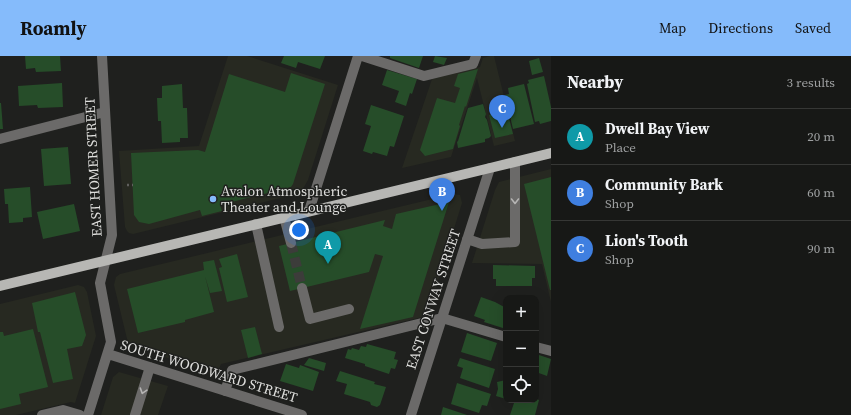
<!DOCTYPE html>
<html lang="en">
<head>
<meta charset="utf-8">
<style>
  body { margin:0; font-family:"Source Serif 4",serif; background:#20211f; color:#f1f3f6 }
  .controls { position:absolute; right:12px; bottom:12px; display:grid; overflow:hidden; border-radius:8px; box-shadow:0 4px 16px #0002 }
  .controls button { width:36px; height:36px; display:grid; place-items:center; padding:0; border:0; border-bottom:1px solid #363735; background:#171816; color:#f1f3f6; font:20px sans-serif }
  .you { position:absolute; left:299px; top:174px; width:14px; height:14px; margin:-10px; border:3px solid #fff; border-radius:50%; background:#1a73e8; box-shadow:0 0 0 6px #1a73e833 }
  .badge { display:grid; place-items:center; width:26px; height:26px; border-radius:50%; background:#85bbfb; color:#fff; font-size:13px; font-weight:700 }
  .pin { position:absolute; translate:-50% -33px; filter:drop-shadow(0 1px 2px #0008) }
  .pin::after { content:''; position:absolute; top:21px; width:14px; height:12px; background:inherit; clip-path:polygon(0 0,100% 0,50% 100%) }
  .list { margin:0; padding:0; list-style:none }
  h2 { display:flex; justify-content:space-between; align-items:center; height:52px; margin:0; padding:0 16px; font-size:17px }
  h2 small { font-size:13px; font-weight:400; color:#9ea0a1 }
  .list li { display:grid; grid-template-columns:26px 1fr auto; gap:12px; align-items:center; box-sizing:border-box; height:56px; padding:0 16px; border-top:1px solid #363735 }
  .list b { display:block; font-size:15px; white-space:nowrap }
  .list p { margin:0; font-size:13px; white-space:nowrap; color:#9ea0a1 }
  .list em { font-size:13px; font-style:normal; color:#9ea0a1 }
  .icon { flex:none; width:22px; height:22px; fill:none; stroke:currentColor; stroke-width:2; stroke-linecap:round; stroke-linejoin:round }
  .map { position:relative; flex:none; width:551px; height:359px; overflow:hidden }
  header { display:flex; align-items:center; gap:24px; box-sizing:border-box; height:56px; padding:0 20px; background:#85bbfb; color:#111 }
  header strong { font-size:19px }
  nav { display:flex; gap:22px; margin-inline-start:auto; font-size:14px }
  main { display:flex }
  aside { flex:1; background:#171816 }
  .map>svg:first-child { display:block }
  .built { fill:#272921 }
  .building { fill:#264d29 }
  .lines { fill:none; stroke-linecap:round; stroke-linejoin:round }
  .minor-tunnel { stroke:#3c3c3a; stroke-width:10; stroke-dasharray:10 5; stroke-linecap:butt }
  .path { stroke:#5f5f5d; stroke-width:2.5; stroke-dasharray:2 3; stroke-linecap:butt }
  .minor { stroke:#6b6a69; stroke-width:10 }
  .major { stroke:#b7b7b4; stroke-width:10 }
  .oneway { stroke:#b6b5b4 }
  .poi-dot { fill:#85bbfb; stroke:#1f201e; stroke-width:1.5 }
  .labels { text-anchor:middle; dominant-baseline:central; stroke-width:3; stroke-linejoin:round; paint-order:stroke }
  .street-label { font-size:14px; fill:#dededc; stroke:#1f201e }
  .poi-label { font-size:14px; fill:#dededc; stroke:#1f201e; text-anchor:start }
</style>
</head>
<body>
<header>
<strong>Roamly</strong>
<nav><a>Map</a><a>Directions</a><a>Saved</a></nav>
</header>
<main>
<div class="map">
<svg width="551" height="359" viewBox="0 0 551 359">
  <rect width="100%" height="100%" fill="#1f201e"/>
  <path class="built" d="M228,0H247L338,29L308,124L304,131L299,137L293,139L133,178L129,177L127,175L125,171L119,95L199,90Z
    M490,0H494L515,85L494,90L477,22L451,101L402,112L432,23L480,11L483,2Z
    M551,113V246L542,208L472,207L495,134L499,126Z
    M453,138L460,139L462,147L427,260L221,308L217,318L134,291L128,287L114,229L116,221L120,218Z
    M78,229L84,231L87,236L96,280L75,347L71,346L16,359H0V248Z
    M119,316L168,330L158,359H101L113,321Z"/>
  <path class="building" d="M25,0H60L61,15L36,16L35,12L26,13Z
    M284,0H325L320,13L298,6L296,12L281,7Z
    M390,0H423L419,12L390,2Z
    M435,0L447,2L444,9L433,6Z
    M539,2L543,16L532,19L529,5Z
    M478,13L466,51L465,50L459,69L460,70L453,93L425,100L420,94L437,42L455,47L460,32L454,30L458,18Z
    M387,14L417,23L412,38L410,37L406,50L395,46L399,35L382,29Z
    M291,17L325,28L293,128L291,131L220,149L222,155L202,160L200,154L149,168L139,166L134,159L131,97L198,94L205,96L229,18L285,36Z
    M544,20L551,51V65L540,68L539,65L535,66L527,28L529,27L528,24Z
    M62,27L63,51L38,52L37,49L19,50L18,30Z
    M182,28L183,52H187L188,82H180V86L162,87L161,65H158L157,42H162V30Z
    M524,28L534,68L513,73L505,39L509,38L508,32Z
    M0,47H1L3,73H0Z
    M499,47L501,56L507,55L513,78L495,82L489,59L493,58L491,49Z
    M483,48L486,58L485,61L487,64L491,80L489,82L485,83V86L458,92L457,86L458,85L468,52Z
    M371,49L404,60L394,91L390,90L387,100L373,96L372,98L363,95L371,70L365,68Z
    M68,91L71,128L44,130L41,93Z
    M551,121V234H550L524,128Z
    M30,131L32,161L23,162V166L9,167L8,148H5L4,133Z
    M449,146L413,261L360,273L383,200L375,198L369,216L290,235L279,190L385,164L383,170L392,173L396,158Z
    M74,148L80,175L43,183L37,156Z
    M237,198L248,241L227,246L219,212L222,211L219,203Z
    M214,204L222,235L210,237L205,220L214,256L185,264V266L138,277L127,233L204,214L203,206Z
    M493,209L535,210V222H532V230H496V223H493Z
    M75,236L86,279L82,290L67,293L73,323L53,327L40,276H38L32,247Z
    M481,241L495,246L506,252V273L484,266L485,264L474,260Z
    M255,271L262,298L248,302L241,274Z
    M33,273L48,331L19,338L21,348L0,353V276H3L4,280Z
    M467,277L497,287L491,305L461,296Z
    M367,288L396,296L394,303L398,304L395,313L391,312L389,318L365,310V308L345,302L348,293L351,294L352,292L359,294L361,290L366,291Z
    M536,298L551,303L547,320L536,316Z
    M309,302L326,307L324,315L304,309Z
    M460,302L495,313L489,332L460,322L463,312L457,310Z
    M286,308L299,312L300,309L319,316L313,335L280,325Z
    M340,315L375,326L374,328L386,331L380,349L377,351L371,349L370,346L344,338L347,328L336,325Z
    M506,324V343L496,340L498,333L497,326Z
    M457,327L491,338L487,350L482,349L479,357L451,348Z
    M536,343L539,344L535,359H510L515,344H536Z
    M443,351L467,359H441Z"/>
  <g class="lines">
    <path class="minor-tunnel" d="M291,187L302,232"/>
    <path class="path" d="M127,129H133"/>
    <path class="minor" d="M362,0L424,20L473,8L476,0
      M0,83L105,56
      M309,155L358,0
      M284,161L291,187
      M256,168L279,271
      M467,183L482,188L515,186V106
      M302,232L310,263L349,253
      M536,291L551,295
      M108,298L302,359
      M225,335L232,314L442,262L506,281
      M42,359L63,354L80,359
      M88,359L111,286L100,227L112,179L102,0
      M135,359L150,311
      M411,359L490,112"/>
    <path class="major" d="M0,230L490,112L551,97"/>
  </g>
  <defs><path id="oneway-chevron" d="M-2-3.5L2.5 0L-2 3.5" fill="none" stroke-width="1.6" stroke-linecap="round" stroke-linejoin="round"/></defs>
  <g class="oneway">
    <use href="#oneway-chevron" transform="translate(515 145) rotate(90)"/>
    <use href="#oneway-chevron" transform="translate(143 335) rotate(108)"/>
  </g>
  <circle class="poi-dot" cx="213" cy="143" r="4"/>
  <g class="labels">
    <g class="street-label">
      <text transform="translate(93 111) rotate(-93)">EAST HOMER STREET</text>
      <text transform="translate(433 243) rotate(-72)">EAST CONWAY STREET</text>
      <text transform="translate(209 315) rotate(17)">SOUTH WOODWARD STREET</text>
    </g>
    <g class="poi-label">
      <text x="221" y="135">Avalon Atmospheric<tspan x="221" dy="16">Theater and Lounge</tspan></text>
    </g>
  </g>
</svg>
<div class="controls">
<button>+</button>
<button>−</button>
<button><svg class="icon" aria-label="locate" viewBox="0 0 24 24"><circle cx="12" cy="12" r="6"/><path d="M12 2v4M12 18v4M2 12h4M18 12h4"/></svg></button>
</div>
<div class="you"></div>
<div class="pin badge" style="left:328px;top:208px;background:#0f9aa8">A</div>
<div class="pin badge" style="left:442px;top:155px;background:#3f7fe0">B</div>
<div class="pin badge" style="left:502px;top:72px;background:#3f7fe0">C</div>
</div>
<aside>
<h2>Nearby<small>3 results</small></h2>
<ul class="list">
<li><span class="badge" style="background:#0f9aa8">A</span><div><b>Dwell Bay View</b><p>Place</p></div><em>20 m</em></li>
<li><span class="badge" style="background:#3f7fe0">B</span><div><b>Community Bark</b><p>Shop</p></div><em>60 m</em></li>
<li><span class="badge" style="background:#3f7fe0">C</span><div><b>Lion's Tooth</b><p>Shop</p></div><em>90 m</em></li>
</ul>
</aside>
</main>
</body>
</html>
